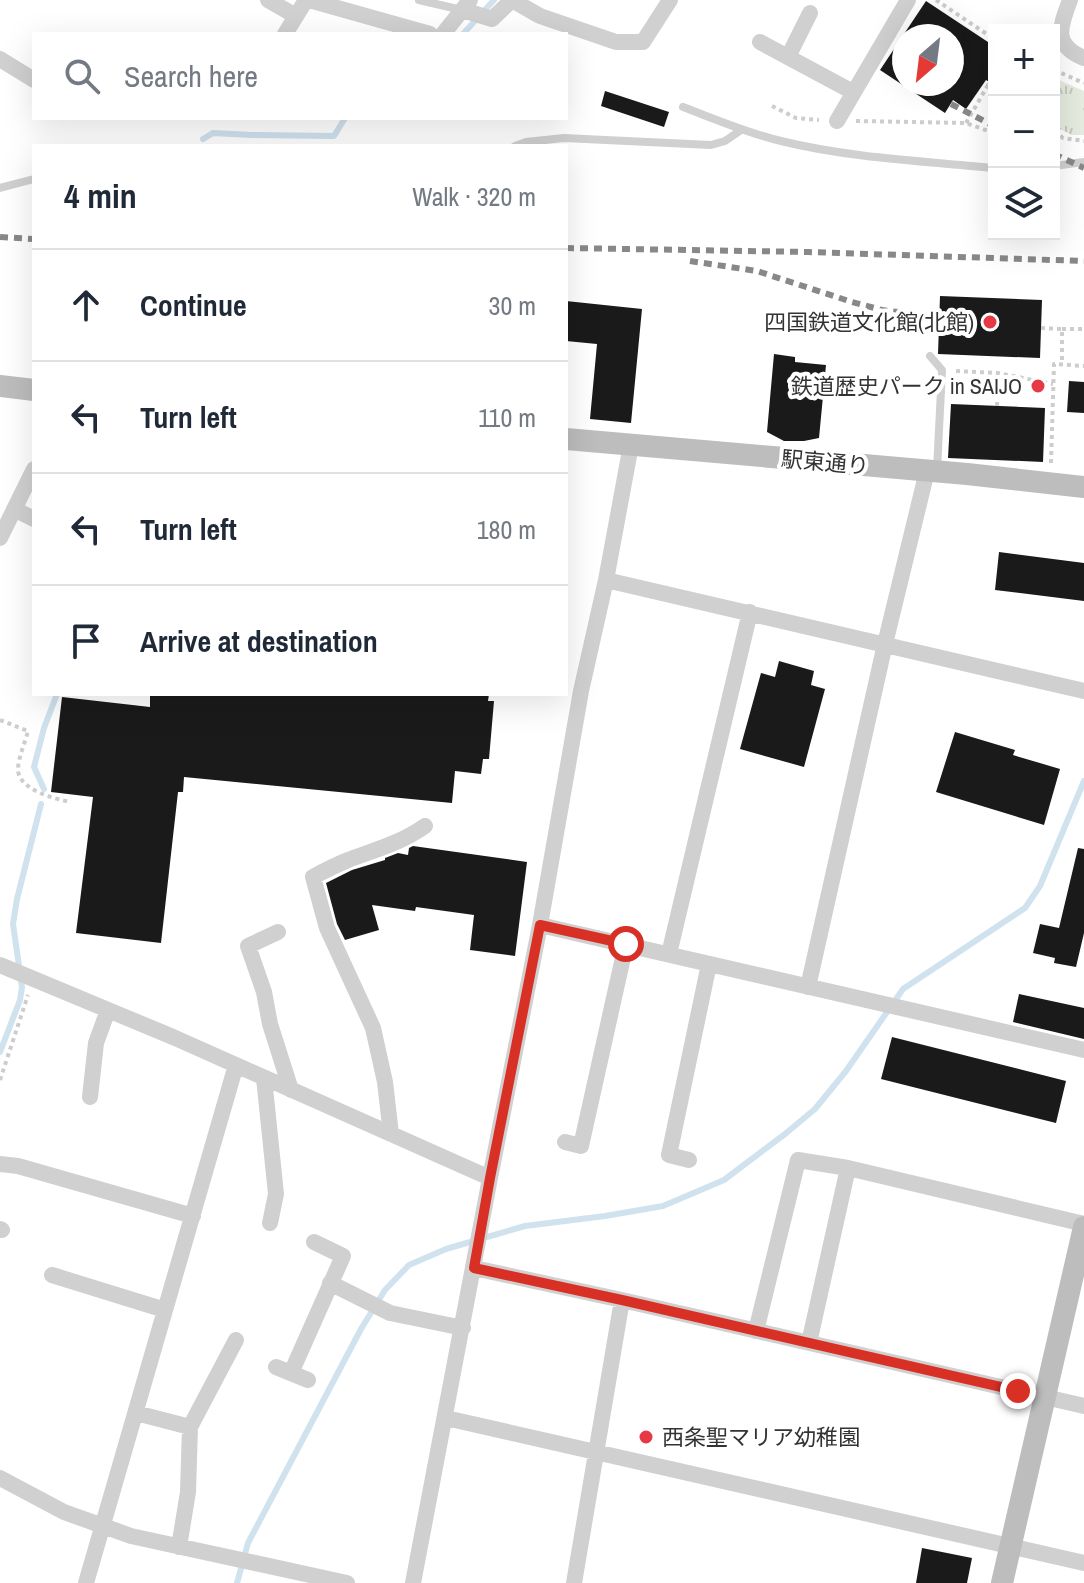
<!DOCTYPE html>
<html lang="en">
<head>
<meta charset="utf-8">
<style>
  body { margin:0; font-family:"Archivo Narrow","Noto Sans JP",sans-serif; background:#f2f2f3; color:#1f2937 }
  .controls { position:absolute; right:24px; top:24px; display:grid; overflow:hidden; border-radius:0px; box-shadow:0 8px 32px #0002 }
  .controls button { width:72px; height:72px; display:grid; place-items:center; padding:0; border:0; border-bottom:2px solid #e0e1e3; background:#fff; color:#1f2937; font:40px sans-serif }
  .compass { position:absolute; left:892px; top:24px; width:72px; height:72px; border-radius:50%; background:#fff; box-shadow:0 8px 32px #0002; rotate:208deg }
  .stop { position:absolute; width:24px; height:24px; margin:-18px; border:6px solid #d93025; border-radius:50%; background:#fff }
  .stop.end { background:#d93025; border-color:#fff; box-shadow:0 2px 8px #0008 }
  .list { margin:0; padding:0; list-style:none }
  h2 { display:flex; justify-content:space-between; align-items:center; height:104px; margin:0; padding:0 32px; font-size:34px }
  h2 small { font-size:26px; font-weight:400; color:#747a83 }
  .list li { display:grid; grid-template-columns:52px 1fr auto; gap:24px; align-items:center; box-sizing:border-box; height:112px; padding:0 32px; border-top:2px solid #e0e1e3 }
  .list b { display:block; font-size:30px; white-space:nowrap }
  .list em { font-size:26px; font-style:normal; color:#747a83 }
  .icon { flex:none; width:44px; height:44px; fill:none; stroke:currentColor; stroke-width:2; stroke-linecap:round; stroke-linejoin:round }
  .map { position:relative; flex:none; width:1084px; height:1583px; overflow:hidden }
  .search { position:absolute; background:#fff; box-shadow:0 8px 32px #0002; left:32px; top:32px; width:536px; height:88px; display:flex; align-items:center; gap:20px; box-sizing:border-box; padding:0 28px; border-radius:0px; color:#747a83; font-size:30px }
  .panel { position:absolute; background:#fff; box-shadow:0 8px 32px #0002; left:32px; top:144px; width:536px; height:552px; border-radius:0px }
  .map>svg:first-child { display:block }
  .grass { fill:url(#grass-tufts) }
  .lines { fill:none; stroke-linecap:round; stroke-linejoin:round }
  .stream { stroke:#cfe2ee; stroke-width:6 }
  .building { fill:#1a1a1a; fill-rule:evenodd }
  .path { stroke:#cdcdcd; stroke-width:4; stroke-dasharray:4 4; stroke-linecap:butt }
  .lane { stroke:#d0d0d0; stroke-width:8 }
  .street { stroke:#d0d0d0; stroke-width:16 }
  .secondary { stroke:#bdbdbd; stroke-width:22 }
  .rail { stroke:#888; stroke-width:6; stroke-dasharray:8 6; stroke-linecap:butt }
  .route { stroke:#d93025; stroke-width:10 }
  .poi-dot { fill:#e63946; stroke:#fff; stroke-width:3 }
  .labels { text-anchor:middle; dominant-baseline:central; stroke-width:8; stroke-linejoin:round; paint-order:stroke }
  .poi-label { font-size:22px; fill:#333; stroke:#fff; text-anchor:end }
  .street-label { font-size:22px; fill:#333; stroke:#fff }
</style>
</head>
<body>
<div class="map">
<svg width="1084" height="1583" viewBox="0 0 1084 1583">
  <defs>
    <pattern id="grass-tufts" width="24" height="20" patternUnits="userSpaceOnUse" patternTransform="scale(2)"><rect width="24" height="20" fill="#e6ecdf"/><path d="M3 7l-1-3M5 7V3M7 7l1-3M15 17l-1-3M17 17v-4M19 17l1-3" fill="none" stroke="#c6cbc0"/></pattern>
  </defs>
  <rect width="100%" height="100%" fill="#fff"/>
  <path class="grass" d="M1054,78L1084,91V135H1072L1054,126Z"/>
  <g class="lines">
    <path class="stream" d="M463,34L494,0
      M203,139L213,133L251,135L334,136L345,118
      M44,789L34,767L44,728L57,694
      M0,1052L20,1000L22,987L13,924L17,899L41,804
      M237,1583L248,1543L361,1329L385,1290L409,1265L446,1249L525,1226L605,1216L663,1206L724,1180L785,1134L815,1109L846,1071L903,989L1025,908L1040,886L1084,781"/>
  </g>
  <path class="building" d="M926,1L994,46V85L986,80L966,109L953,100L945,113L880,70ZM904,36H952V84H904Z
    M605,91L669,112L664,127L601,106Z
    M940,296L1042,300L1040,358L938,354Z
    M566,301L642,309L631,423L590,419L597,344L566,341Z
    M774,354L795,357V362L826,365L819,438L804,441H784L767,432Z
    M1069,381L1084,382V413L1067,412Z
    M951,404L1045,408L1043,462L948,458Z
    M999,552L1084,563V601L995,590Z
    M779,661L814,671L811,685L825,689L804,767L740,749L761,673L775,677Z
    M150,694H489L488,701H494L489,759H483L481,774L455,771L452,803L184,777L183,792H178L161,943L76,933L93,797L51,792L62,697L150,707Z
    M955,732L1015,750L1013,755L1060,769L1044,825L936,792Z
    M413,846L527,862L515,956L470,950L474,915L416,907L415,911L372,905L379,930L345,940L337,924L326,883L352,870L385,860V858L398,853L408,855L409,848Z
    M1078,848L1084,849V933L1076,967L1054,963L1055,958L1033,953L1040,924L1059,928Z
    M1019,994L1084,1008V1039L1013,1022Z
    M892,1037L1066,1081L1056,1123L881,1079Z
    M922,1548L972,1558L967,1583H916Z"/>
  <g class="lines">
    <path class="path" d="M936,0L994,39
      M1054,70L1084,83
      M772,106L796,118L819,120
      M856,121L966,123L994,133
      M966,123L988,85L994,88
      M1054,131L1063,138L1084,141
      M1041,328L1062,329V364
      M1062,329H1084
      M956,371L998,373L1053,384
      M997,406L998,373
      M1051,463L1054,364L1084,366
      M0,720L28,731C25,743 18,758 18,770C19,790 55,799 71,802
      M0,1080L28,995"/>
    <path class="lane" d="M419,0L462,10
      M683,107C715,119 747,133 781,141C850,158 923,161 994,168
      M515,146L526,142L564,138L711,145L725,141L741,130
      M1054,166L1084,162
      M0,188L34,179
      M930,356L942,370L937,470"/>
    <path class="street" d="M268,0L296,16
      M309,0L430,34
      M1070,0C1060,27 1052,45 1084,58
      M463,10L492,19L512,0L540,16L616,42H643L670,0
      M285,34L306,0
      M443,34L470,0
      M760,42L853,92
      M788,57L810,13
      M0,59L34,80
      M837,121L908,0
      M14,509L34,519
      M0,538L34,469
      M606,580L1084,691
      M540,925L1084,1050
      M278,932L248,946L264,992L270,1024L291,1090
      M669,954L750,612
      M0,965L173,1037L490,1178
      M808,987L885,644L927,471
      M264,1078L276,1194L270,1223
      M90,1097L96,1043L108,1010
      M391,1134L385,1082L373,1028L327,928L313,877C324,871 336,865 348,860C375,850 401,843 425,826
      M565,1142L581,1146L626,944
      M689,1160L669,1155L709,964
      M0,1164L18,1166L193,1216
      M0,1229L2,1230
      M474,1268L622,1300L1084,1406
      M52,1275L165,1310
      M330,1283L390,1313L463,1328
      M756,1331L798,1160L848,1168L1084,1224
      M809,1343L848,1168
      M276,1367L308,1380
      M291,1373L343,1256L314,1242
      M136,1413L190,1427
      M446,1418L1084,1563
      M0,1478L64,1512L131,1536L347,1583
      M179,1547L188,1492L190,1427L236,1340
      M86,1583L236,1065
      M413,1583L490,1178L540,925L581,691L606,580L631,445
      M574,1583L622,1300"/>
    <path class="secondary" d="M0,386L34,390
      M566,439L967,474L1084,487
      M1002,1583L1084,1227"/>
    <path class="rail" d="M951,104L994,126
      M1054,154L1084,168
      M0,237L34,239
      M566,248L808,252L1084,261
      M690,261L757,271L852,302L882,310L939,317"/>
  </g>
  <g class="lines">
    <path class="route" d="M626,944L540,925L490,1178L474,1268L622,1300L1018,1391"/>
  </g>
  <g class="poi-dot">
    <circle cx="990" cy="322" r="8"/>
    <circle cx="1038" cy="386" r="8"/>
    <circle cx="646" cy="1437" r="8"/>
  </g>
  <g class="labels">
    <g class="poi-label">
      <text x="974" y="322">四国鉄道文化館(北館)</text>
      <text x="1022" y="386">鉄道歴史パーク in SAIJO</text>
      <text x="662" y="1437" text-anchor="start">西条聖マリア幼稚園</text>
    </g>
    <g class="street-label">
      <text transform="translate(825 462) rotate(5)">駅東通り</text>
    </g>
  </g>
</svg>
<div class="controls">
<button>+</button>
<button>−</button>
<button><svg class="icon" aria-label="layers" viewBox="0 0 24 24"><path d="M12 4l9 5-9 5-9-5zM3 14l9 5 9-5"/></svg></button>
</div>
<svg class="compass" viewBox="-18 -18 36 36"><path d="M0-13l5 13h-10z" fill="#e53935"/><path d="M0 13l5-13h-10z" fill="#747a83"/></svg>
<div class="stop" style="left:626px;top:944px"></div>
<div class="stop end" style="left:1018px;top:1391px"></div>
<div class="search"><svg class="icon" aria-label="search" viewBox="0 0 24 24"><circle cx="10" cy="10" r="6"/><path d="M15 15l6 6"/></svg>Search here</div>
<section class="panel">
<h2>4 min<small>Walk · 320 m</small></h2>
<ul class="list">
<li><svg class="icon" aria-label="ahead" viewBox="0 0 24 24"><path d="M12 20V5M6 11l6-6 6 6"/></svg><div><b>Continue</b></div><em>30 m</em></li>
<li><svg class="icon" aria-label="left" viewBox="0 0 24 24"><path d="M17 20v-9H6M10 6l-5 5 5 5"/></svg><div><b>Turn left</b></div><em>110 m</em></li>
<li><svg class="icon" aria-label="left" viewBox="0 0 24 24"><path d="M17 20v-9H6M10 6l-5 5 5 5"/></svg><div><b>Turn left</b></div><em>180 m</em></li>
<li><svg class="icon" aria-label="arrive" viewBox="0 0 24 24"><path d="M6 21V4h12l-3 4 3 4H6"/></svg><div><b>Arrive at destination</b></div></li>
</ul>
</section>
</div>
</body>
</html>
